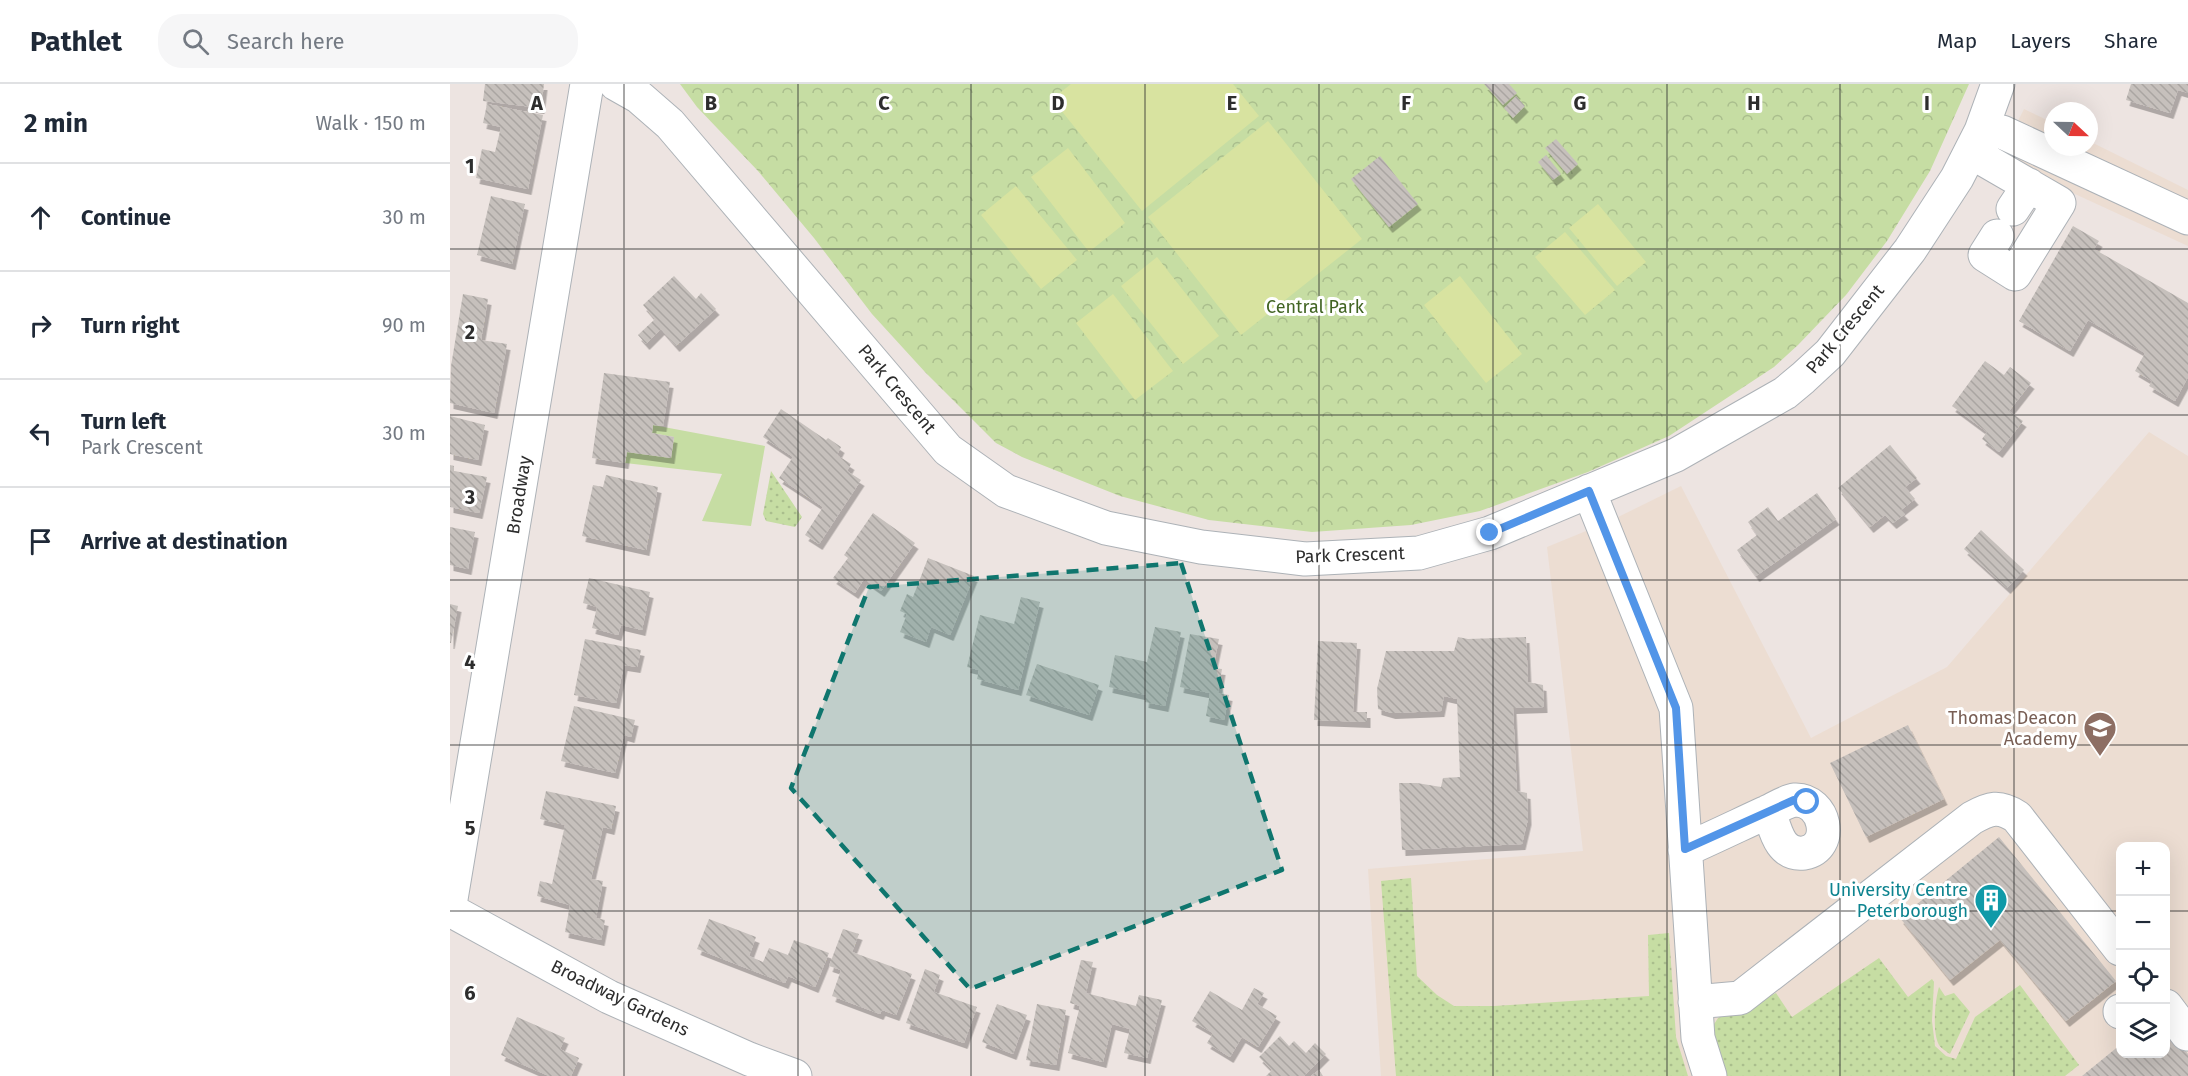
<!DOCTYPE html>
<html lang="en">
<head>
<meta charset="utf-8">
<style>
  body { margin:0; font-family:"Fira Sans",sans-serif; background:#f6f6f7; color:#1f2937 }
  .controls { position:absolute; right:18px; bottom:18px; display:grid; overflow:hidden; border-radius:12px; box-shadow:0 6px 24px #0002 }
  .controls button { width:54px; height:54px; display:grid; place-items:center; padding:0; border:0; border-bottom:2px solid #e0e1e3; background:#fff; color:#1f2937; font:30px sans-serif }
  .compass { position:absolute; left:1594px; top:18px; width:54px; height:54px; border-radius:50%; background:#fff; box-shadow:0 6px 24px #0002; rotate:112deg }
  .stop { position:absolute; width:18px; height:18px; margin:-14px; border:4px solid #5295e8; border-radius:50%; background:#fff }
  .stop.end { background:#5295e8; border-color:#fff; box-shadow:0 2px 6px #0008 }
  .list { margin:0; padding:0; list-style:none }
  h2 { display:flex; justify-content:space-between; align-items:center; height:78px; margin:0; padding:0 24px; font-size:26px }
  h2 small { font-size:20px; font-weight:400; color:#747a83 }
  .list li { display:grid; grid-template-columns:39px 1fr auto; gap:18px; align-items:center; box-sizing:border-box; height:108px; padding:0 24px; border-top:2px solid #e0e1e3 }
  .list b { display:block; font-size:22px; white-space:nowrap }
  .list p { margin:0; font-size:20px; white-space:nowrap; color:#747a83 }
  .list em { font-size:20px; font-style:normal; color:#747a83 }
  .icon { flex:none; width:33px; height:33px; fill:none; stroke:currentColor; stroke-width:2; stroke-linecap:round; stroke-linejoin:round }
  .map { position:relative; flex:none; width:1738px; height:992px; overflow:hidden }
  header { display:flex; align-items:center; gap:36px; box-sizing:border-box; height:84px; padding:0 30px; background:#fff; border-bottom:2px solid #e0e1e3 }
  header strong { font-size:28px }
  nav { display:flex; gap:33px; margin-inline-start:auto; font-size:21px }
  .search { width:420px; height:54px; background:#f6f6f7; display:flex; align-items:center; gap:15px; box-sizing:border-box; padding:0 21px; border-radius:24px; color:#747a83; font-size:22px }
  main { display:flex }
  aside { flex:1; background:#fff }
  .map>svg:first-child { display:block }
  .education { fill:#ecddd2; fill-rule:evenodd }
  .grass { fill:url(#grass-dots) }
  .park { fill:url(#park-crowns) }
  .garden { fill:#c6dda3 }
  .pitch { fill:#d8e3a0 }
  .building { fill:url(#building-back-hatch); filter:url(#shadow) }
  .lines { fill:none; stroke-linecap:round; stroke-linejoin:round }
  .minor-casing { stroke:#adb2b7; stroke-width:35 }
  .minor { stroke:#fff; stroke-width:33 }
  .route { stroke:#5295e8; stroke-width:8 }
  .marked { fill:#0f766e; fill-opacity:0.2; stroke:#0f766e; stroke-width:4.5; stroke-dasharray:12 8; stroke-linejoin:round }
  .grid { fill:none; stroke:#2d2d2d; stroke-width:1.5; stroke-opacity:0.55 }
  .labels { text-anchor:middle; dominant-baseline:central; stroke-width:6; stroke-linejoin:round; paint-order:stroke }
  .park-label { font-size:18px; fill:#416423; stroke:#fff }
  .street-label { font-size:18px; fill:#2d2d2d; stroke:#fff }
  .education-label { font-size:18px; fill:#785e54; stroke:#fff; text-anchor:end }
  .culture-label { font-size:18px; fill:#0d838f; stroke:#fff; text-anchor:end }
  .grid-label { font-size:20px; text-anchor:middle; font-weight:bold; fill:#2d2d2d; stroke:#fff; stroke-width:6; stroke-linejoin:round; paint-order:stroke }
</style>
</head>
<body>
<header>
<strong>Pathlet</strong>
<div class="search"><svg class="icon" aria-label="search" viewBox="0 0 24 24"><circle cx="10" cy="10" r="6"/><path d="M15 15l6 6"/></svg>Search here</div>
<nav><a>Map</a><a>Layers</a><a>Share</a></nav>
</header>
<main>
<aside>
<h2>2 min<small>Walk · 150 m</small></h2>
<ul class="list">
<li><svg class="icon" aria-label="ahead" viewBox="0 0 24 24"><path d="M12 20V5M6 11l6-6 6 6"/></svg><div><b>Continue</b></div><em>30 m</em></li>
<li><svg class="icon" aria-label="right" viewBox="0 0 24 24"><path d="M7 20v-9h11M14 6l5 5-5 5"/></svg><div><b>Turn right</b></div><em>90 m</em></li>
<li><svg class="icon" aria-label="left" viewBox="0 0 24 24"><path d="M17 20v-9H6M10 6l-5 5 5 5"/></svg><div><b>Turn left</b><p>Park Crescent</p></div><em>30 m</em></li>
<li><svg class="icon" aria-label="arrive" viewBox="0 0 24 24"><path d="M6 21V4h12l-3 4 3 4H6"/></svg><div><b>Arrive at destination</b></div></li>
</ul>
</aside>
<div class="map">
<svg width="1738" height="992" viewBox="0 0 1738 992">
  <defs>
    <pattern id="grass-dots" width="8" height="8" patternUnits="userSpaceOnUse" patternTransform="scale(1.5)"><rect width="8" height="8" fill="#c6dda3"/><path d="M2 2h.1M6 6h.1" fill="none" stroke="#aabe8d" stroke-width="1.8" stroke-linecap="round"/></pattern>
    <pattern id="park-crowns" width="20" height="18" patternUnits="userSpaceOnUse" patternTransform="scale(1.5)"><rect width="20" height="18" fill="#c6dda3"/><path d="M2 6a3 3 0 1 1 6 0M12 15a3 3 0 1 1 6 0" fill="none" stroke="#aabe8d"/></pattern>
    <pattern id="building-back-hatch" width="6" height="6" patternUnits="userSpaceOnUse" patternTransform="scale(1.5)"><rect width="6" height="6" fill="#c6c0bc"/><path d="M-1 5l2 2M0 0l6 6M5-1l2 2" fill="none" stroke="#aaa5a2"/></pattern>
    <filter id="shadow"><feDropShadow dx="3.5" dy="6" stdDeviation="0" flood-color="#0004"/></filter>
  </defs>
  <rect width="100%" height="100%" fill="#ede4e1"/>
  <path class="education" d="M1574,25L1603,39V63H1639V57L1738,106V162L1549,75Z
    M1699,348L1738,372V992H931L918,785L1133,767L1097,463L1158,438L1231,402L1361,654L1497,583ZM1670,762H1716V970H1670Z"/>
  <path class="grass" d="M321,387L352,433L345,443L316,437L313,430Z
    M961,794L967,892L987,911L1004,922H1044L1199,912L1198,851L1219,849L1226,953L1238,992H946L931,797Z
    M1429,874L1458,913L1482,895L1484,898L1482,937L1485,962L1496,972L1506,975L1525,933L1570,901L1629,981L1615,992H1272L1261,945L1268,934L1297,924L1326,909L1342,933Z
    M1489,903L1495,912L1504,909L1520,928L1500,970C1497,968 1491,964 1489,961C1482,949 1485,916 1489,903Z"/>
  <path class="park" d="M230,0H1519L1480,87L1437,157L1396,211L1348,261L1324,283L1219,352L1138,388L1030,427L961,441L862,448L759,436L670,412L572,373L546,359L475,288L422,230L364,154L308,87L247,23Z"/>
  <path class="garden" d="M203,341L315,362L301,442L252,437L272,390L175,379L177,368L221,374L224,353L202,349Z"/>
  <path class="pitch" d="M621,0H783L809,32L692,127L602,15Z
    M818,37L912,155L791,251L698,133Z
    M618,64L675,139L639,168L581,93Z
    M566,102L627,176L591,205L531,131Z
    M1148,120L1196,178L1167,202L1119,144Z
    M1115,148L1165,206L1135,231L1085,173Z
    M707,173L769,252L733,280L671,202Z
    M1010,192L1072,270L1036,299L974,221Z
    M663,210L723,287L685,316L626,239Z"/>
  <path class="building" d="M35,0H94L91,24L33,17Z
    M1034,0H1059L1067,9L1053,21Z
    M1681,0H1738V9L1728,6L1720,29L1676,16Z
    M1066,12L1075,22L1063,34L1054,24Z
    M37,20L93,31L78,105L26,94L32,65L45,68L51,43L33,39Z
    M1106,55L1128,80L1117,90L1095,64Z
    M1096,71L1111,90L1103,96L1088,78Z
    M930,72L968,120L939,143L901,95Z
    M41,112L75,120L62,180L27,171Z
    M1623,142L1649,157L1644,165L1738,219V293L1725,317L1699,302L1702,297L1685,287L1695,269L1638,236L1620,267L1569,237Z
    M224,192L246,215L251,209L266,225L226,262L211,245L196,260L188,251L205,235L193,221Z
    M13,210L38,215L31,256L57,260L44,329L0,319L1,282Z
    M1535,277L1554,291L1560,283L1581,299L1559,327L1573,337L1549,368L1532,355L1537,348L1502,322Z
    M154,289L220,298L213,342L203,341L202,349L224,353L221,374L177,368L175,379L142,374Z
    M331,325L376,356L378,354L391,363L387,371L401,380L397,387L411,396L369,460L355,451L373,423L329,394L343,373L313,353Z
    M0,332L35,341L28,376L0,370Z
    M1440,361L1467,394L1455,403L1465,415L1451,426L1455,430L1443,439L1435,431L1420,443L1388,404Z
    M0,381L4,382V387L37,393L29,429L0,423Z
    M156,391L208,403L196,466L132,452L143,401L153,403Z
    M1367,409L1386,435L1306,492L1287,466L1307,451L1298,438L1318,423L1328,437Z
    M423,429L465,459L431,507L414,495L405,509L383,494L398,474L394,471Z
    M0,443L25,448L18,485L0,481Z
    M1531,446L1574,486L1557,504L1514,465Z
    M478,474L524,492L500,551L481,543L476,558L450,548L457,530L450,527L457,510L463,513Z
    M139,494L200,508L192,546L171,541L168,551L142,544L147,523L133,519Z
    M571,513L590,518L568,606L527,595L529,586L517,583L530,531L564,540Z
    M0,520L8,522L1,559H0Z
    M705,543L731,548L715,622L695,618L696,611L659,603L665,571L697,578Z
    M740,550L769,555L763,584L772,585L768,609L779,611L774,636L756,632L760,609L730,603Z
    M1008,553L1018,555L1076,553L1078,598L1093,601L1094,623L1063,624L1067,707L1077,709L1078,735L1072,760L952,766L949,699H967L991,703L993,694L1010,693L1007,615L994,612L991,627L942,629L928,625L927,605L936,567H1004Z
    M135,555L191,566L187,583L174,581L166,619L124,611Z
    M868,557L907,559L903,628H917V638L864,636Z
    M587,580L649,601L639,631L576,611Z
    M124,622L185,636L181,653L174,651L165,689L111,677Z
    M1458,641L1494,715L1416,753L1380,679Z
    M96,707L166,722L161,745L153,743L141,795L153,797L146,834L155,836L151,856L115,848L120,821L87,812L90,797L102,800L115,741L90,735Z
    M1549,753L1666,897L1616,937L1550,856L1500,896L1450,834Z
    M259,835L306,853L299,872L313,878L319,864L338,871L344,856L379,869L365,903L338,892L335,899L247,865Z
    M393,845L409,850L402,868L462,890L446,931L432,926L430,930L382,912L391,886L379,882Z
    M631,876L643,878L636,909L686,922L689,911L712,916L697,974L674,969L680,945L662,940L653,978L618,969L630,922L620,919Z
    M475,885L490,891L484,908L527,923L514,959L456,939Z
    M804,904L814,909L807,920L827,932L808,963L792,953L780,973L757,959L763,949L742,937L760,907L792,926Z
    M547,920L577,931L563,970L532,958Z
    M587,920L616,926L606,981L576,976Z
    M67,933L115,954L110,965L129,974L121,992H99L51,971Z
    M1716,942L1738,970V992H1632L1670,961V970H1716Z
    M830,952L839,962L844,957L856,969L865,959L876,970L854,992H816L822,986L809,973Z
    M869,986L873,992H861Z"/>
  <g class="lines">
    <defs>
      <path id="minor" d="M166,0L189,13L220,40L498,366L556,407L656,444L751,463L855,475L969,469L1040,449L1226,371L1335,309L1353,294L1380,269L1460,166L1507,94L1531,47L1548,0
        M1531,47L1552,48L1738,134
        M1521,68L1609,119L1565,190L1535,171L1547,152
        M1563,125L1579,101
        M1139,407L1226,624L1248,954L1260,992
        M1235,766C1262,754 1289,741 1315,729C1324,725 1336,717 1345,716C1375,715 1386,763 1354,769C1329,772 1325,744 1319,727
        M0,821L137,0
        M0,826L159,913L299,975L345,992
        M1245,918L1290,914L1522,734C1540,724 1549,721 1567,733L1670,865
        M1716,922L1737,950
        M1670,928V927"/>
    </defs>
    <use href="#minor" class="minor-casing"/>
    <use href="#minor" class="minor"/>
  </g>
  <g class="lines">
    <path class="route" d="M1040,449L1139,407L1226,624L1235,765L1344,716L1357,718"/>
  </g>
  <path class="marked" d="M731,479L832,786L520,905L341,704L419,503Z"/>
  <path class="grid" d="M174,0V992M348,0V992M521,0V992M695,0V992M869,0V992M1043,0V992M1217,0V992M1390,0V992M1564,0V992M0,165H1738M0,331H1738M0,496H1738M0,661H1738M0,827H1670M1716,827H1738"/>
  <defs>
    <symbol id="school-pin" viewBox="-11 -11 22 30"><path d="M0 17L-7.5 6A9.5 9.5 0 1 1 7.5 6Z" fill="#8d6e63" stroke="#fff"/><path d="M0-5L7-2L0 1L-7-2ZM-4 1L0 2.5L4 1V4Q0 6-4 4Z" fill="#fff"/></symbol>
    <symbol id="building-pin" viewBox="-11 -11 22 30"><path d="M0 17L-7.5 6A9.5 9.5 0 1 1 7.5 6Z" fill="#0f9aa8" stroke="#fff"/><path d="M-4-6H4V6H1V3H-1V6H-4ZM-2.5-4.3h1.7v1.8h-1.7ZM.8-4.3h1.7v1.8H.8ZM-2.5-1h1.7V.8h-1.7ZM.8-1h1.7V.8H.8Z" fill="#fff"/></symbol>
  </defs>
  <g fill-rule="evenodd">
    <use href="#school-pin" x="1631" y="625" width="38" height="52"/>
    <use href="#building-pin" x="1522" y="797" width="38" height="52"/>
  </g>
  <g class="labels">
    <g class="park-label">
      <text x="865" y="223">Central Park</text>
    </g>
    <g class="street-label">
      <text transform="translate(1395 245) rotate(-50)">Park Crescent</text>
      <text transform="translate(447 305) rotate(50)">Park Crescent</text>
      <text transform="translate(69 411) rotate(-81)">Broadway</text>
      <text transform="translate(900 471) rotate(-2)">Park Crescent</text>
      <text transform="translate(170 914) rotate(26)">Broadway Gardens</text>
    </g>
    <g class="education-label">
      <text x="1627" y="634">Thomas Deacon<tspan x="1627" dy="21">Academy</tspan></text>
    </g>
    <g class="culture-label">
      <text x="1518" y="806">University Centre<tspan x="1518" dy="21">Peterborough</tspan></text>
    </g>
  </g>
  <g class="grid-label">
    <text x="87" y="26">A</text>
    <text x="261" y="26">B</text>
    <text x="434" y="26">C</text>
    <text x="608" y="26">D</text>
    <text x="782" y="26">E</text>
    <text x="956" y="26">F</text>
    <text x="1130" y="26">G</text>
    <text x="1304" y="26">H</text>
    <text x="1477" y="26">I</text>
    <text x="20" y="89">1</text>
    <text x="20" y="255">2</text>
    <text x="20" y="420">3</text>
    <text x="20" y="585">4</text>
    <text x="20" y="751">5</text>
    <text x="20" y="916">6</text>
  </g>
</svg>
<div class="controls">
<button>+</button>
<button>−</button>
<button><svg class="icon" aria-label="locate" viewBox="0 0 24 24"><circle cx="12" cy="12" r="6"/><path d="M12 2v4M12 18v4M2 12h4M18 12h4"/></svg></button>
<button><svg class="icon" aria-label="layers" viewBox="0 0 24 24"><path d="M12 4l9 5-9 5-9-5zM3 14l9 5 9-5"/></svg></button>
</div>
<svg class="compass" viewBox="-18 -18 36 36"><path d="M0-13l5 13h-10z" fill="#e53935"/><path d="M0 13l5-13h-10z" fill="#747a83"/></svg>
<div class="stop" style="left:1357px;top:718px"></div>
<div class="stop end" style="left:1040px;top:449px"></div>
</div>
</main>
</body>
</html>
